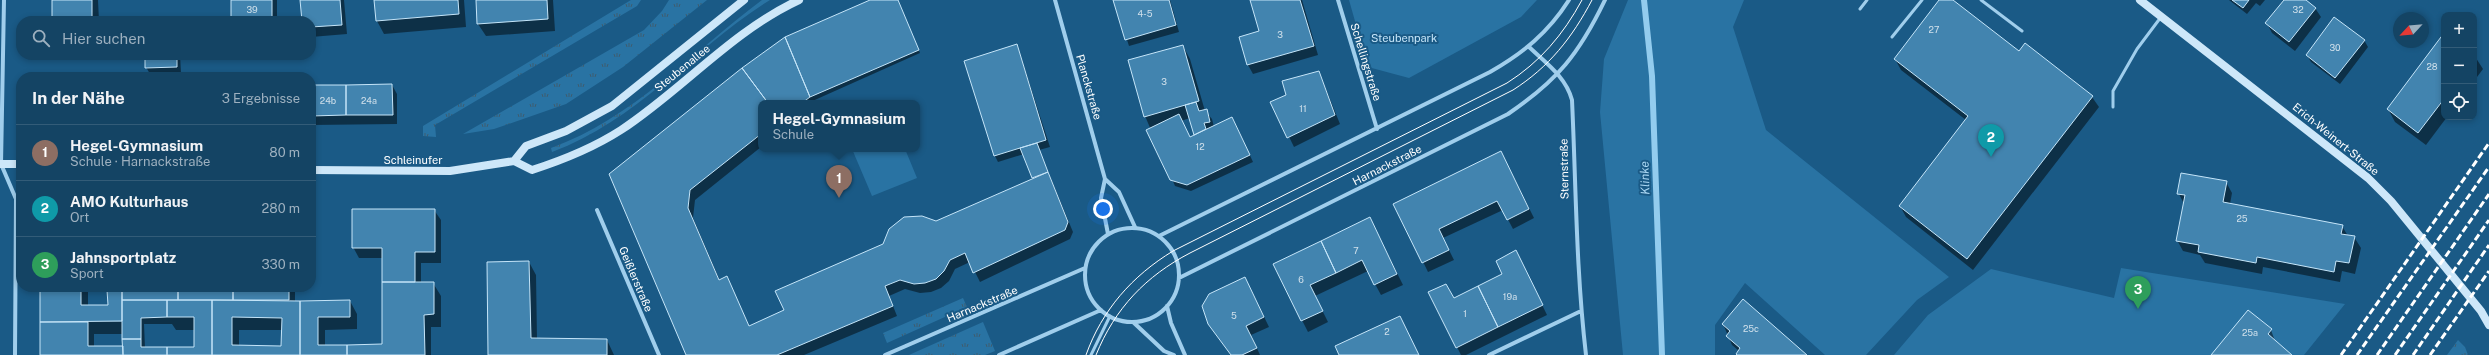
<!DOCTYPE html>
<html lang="de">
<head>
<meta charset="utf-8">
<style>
  body { margin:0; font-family:"Public Sans",sans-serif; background:#214e6d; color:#f1f3f6 }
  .controls { position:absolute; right:12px; top:12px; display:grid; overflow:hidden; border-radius:8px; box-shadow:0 2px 6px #0003 }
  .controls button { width:36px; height:36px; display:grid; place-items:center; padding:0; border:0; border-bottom:1px solid #335c78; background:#144464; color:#f1f3f6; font:20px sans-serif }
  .compass { position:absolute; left:2393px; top:12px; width:36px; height:36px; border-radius:50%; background:#144464; box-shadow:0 2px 6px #0003; rotate:244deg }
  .you { position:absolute; left:1103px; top:209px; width:14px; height:14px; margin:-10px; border:3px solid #fff; border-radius:50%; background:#1a73e8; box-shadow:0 0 0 6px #1a73e833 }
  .badge { display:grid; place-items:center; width:26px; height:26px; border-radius:50%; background:#ffb65c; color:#fff; font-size:13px; font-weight:700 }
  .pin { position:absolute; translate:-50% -33px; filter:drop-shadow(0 1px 2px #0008) }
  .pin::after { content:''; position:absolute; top:21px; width:14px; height:12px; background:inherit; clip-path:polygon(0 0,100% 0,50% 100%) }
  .popup { position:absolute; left:758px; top:100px; width:162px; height:52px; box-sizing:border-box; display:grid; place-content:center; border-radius:8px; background:#144464; filter:drop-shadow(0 1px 3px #0005); font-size:13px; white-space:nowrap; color:#9db0bf }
  .popup b { font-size:15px; color:#f1f3f6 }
  .popup::after { content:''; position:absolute; left:50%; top:100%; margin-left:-8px; border:8px solid transparent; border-top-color:#144464 }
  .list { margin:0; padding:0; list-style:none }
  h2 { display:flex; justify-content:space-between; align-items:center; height:52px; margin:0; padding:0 16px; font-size:17px }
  h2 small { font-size:13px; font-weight:400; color:#9db0bf }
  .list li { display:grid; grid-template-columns:26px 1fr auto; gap:12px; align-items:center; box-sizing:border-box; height:56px; padding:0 16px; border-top:1px solid #335c78 }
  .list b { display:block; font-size:15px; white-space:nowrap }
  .list p { margin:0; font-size:13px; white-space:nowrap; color:#9db0bf }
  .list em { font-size:13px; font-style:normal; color:#9db0bf }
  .icon { flex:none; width:22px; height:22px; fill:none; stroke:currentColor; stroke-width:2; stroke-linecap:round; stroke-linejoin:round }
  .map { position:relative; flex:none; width:2489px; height:355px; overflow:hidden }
  .search { position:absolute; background:#144464; box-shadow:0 2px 6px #0003; left:16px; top:16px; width:300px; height:44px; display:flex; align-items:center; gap:10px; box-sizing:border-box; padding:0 14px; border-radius:16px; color:#9db0bf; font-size:15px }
  .panel { position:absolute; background:#144464; box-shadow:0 2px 6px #0003; left:16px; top:72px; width:300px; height:220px; border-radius:16px }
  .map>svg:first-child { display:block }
  .grass { fill:url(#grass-tufts) }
  .park { fill:#2973a3 }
  .shadow { fill:#0007; fill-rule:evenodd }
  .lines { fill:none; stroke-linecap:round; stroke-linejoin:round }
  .stream { stroke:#93ccee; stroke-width:6 }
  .building { fill:#4284af; stroke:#c5e5f9; fill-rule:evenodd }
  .lane { stroke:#a0ceec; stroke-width:3 }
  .street { stroke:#a0ceec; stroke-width:4 }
  .secondary { stroke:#cde7f9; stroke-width:8 }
  .tram { stroke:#fff; stroke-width:1 }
  .rail { stroke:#fff; stroke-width:3; stroke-dasharray:7 3; stroke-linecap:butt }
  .labels { text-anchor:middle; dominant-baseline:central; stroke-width:4; stroke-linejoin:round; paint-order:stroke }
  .number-label { font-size:9px; fill:#d0e0eb }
  .park-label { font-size:11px; fill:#c5e5f9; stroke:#1a5a86 }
  .street-label { font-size:11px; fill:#fff; stroke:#1a5a86 }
  .water-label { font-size:12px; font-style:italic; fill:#acd8f4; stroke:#1a5a86 }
</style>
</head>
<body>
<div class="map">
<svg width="2489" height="355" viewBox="0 0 2489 355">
  <defs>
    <pattern id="grass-tufts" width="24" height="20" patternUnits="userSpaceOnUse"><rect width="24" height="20" fill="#2973a3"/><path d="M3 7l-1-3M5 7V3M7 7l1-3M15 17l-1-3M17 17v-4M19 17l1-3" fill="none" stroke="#3e5c6f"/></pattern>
  </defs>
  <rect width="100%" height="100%" fill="#1a5a86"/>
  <path class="grass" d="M631,0H641L637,6L435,125L436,137L423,136V126Z
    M669,0H707L623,67L566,104L494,129L463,134L644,30L662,11Z
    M762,0H770C693,48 639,120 552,152L551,148C632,119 694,51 762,0Z
    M963,298L967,307L887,343L883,333Z
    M983,322L995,351L985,355H909Z
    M2458,340L2465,347L2468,355H2447Z"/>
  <path class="park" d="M1349,0H1537L1521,17L1409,78L1368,67Z
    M1628,0H1744L1733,27L1766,130L1949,277L1917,300L1866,355H1825L1745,283L1715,325V355H1623L1600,112L1604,59Z
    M852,149H905L917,178L872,196Z
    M2121,268L2345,304L2304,355H1894L1928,315L1991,269L2114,298Z"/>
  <path class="shadow" d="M53,0H98L99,21H53Z
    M232,0H277V21H234Z
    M301,0H344L347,34L311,37V21H303Z
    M375,0H464L466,27L384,34L377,21Z
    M477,0H553L555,31L486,36L478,24Z
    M872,0H897L920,53L808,103H761V147L695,200L693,218L720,281L726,277L749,327L786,311L936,222L1034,180L1024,154L998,162L995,156L1017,45L1050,147L1039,150L1073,232L1070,239L980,282L970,262L955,269L949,281L941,288L931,292L920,293L905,289L889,296L897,316L804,355H687L610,175Z
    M1114,0H1170L1179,32L1129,46Z
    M1251,0H1302L1318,55L1253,74L1248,65L1260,32Z
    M1940,0H1951L2019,52L2092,97L2099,107L1973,270L1906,217L1900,206L1966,120L1901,70L1895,59Z
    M2229,0H2265L2260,6L2256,3L2247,14Z
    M2285,0H2305L2315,8L2321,17L2295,51L2272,33L2267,23Z
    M2444,35V117H2447L2426,145L2395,122L2388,109Z
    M2364,40L2368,47L2340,84L2311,62L2307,55Z
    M1183,46L1190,59L1205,111L1212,119L1214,127L1236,125L1253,162L1191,191L1175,186L1145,116ZM1190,118L1195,136L1190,138L1181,121Z
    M146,55H180L181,73L150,74L146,67Z
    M2474,55L2483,69L2474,81Z
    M1319,72L1340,124L1294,147L1272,102L1287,95Z
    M392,85L397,94V124L311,125V86Z
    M1506,162L1534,218L1513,229L1503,210L1443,238L1454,260L1428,272L1395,204Z
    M2226,182L2232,193L2230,204L2342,226L2348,236L2354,237L2361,248L2355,274L2342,271L2340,282L2263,267L2262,274L2205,263L2200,255L2183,251L2177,240L2184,204L2179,194Z
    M434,210L441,220V263H421V283H433L441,296V327H431V355H41L40,287H88V306H109L123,291V287H295V301H350L357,314V329L325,330V346L383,345V258H359L353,247ZM144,324H172L176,330H195V348H145ZM239,330H283L282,347L239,346ZM94,334H123L124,347H94Z
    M1375,229L1403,285L1381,295L1368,271L1315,296L1328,322L1308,332L1274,265Z
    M1521,261L1547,315L1466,355H1461L1430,293L1454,299L1504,274Z
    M529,262L536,275L537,339L607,340L614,355H489Z
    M1250,288L1269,327L1251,335L1260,355H1231L1209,323L1203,306L1210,295Z
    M1723,324L1805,355H1737L1739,351L1732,345Z
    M2271,330L2275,341L2292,355H2213Z"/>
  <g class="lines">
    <path class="stream" d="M1644,0L1652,76L1662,355"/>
  </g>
  <path class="building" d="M52,0H92V21H52Z
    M231,0H272V18L231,19Z
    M300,0H340L342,25L311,27V21H302Z
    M374,0H458L459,14L376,21Z
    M476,0H547L548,19L477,24Z
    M870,0H898L919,50L810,97L785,37Z
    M1113,0H1169L1176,25L1125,40Z
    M1250,0H1300L1314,46L1247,65L1239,37L1259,31Z
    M1939,0H1953L2019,51L2025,43L2093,96L1967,259L1899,206L1968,116L1894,59Z
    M2232,0H2249L2243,8Z
    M2284,0H2306L2316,8L2289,42L2265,23Z
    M2334,17L2365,40L2335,78L2306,55Z
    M2444,33V99L2418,133L2387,109Z
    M785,37L810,97L802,103H768L742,68Z
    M1017,44L1046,140L994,156L964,61Z
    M1183,45L1199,101L1144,117L1128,60Z
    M145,55H177V67L145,68Z
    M742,68L768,103H761V134L690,190L688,208L719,280L727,276L749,326L784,310L775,291L883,244L889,229L904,217L922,216L936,221L1048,172L1068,222L1065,230L973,273L965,253L950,260L944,271L936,279L925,283L914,284L900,280L885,286L893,306L777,355H686L609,174Z
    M1319,71L1335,115L1287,138L1270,102L1286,95L1282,81Z
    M392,84L393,115H346V85Z
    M311,85H346V115L311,116Z
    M1196,102L1199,111L1207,109L1210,122L1204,123L1206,129L1194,135L1185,105Z
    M1179,114L1190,137L1232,117L1250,155L1187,185L1170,180L1146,130Z
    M1037,143L1048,172L1032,178L1020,148Z
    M1501,151L1529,209L1507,220L1497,201L1439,229L1449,250L1422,263L1393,204Z
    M2181,173L2227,181L2223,202L2343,225L2341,234L2355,236L2349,263L2336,261L2334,272L2257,257L2256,263L2198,252L2199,245L2176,241L2185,195L2177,194Z
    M352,209H435V252H415V282H382V248H352Z
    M1370,217L1397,274L1374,285L1362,260L1336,273L1321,241Z
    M1321,241L1336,273L1310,285L1323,311L1301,321L1273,264Z
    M1516,250L1543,305L1498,327L1478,286L1502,274L1496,261Z
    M529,261L531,338L607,339V355H488L487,262Z
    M1245,277L1264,317L1246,326L1257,348L1242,355H1231L1208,324L1202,306L1209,294Z
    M382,282H434V314L424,315L425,355H347V345L382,344Z
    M1446,284L1454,298L1478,286L1498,327L1456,348L1428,292Z
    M40,287H81V290H40Z
    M122,287H178V300H122Z
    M178,287H233V300H178Z
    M233,287H289V300H233Z
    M40,290H81V305H108L107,290H122V321L40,322Z
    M1743,299L1807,355H1737L1736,354L1740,348L1726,336L1730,331L1722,324Z
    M122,300H167V317L141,318V339H122Z
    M167,300H212V355H167V347H194V317H167Z
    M212,300L300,301V355H212ZM232,317L282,318L281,346L232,345Z
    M350,300V317H318V345H347V355H300V301Z
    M2248,310L2272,329L2268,334L2292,355H2211Z
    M1400,316L1419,355H1339L1335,346Z
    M40,322H88V346H123V355H40Z
    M122,339H141V347H167V355H123Z"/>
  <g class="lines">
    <path class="lane" d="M1981,0L2022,31
      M1860,9L1867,0
      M1892,37L1922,0
      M2113,107V91L2137,49L2161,17
      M1091,355L1110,316"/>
    <path class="street" d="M4,0L1,164L16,199L15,355
      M1055,0L1105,179L1101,198L1108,234
      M1338,0L1377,129
      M1529,47C1546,63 1566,77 1572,100C1576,185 1576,270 1586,355
      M1105,179L1119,192L1135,227
      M597,210L659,355
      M1085 275a47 47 0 1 1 94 0a47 47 0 1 1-94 0Z
      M1159,236L1490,72C1523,53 1548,33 1569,0
      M1179,278L1508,114C1558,80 1579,54 1605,0
      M1167,306L1171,323L1185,355
      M1133,322L1164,351L1174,355
      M885,355L1085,268
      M999,355L1101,310
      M1489,355L1581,311"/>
    <path class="secondary" d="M2140,0L2368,178L2391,201L2481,311L2489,325
      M514,161L526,146L566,131L612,106L744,0
      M0,164H21
      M311,170L450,171L514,161L532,170C563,160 593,148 621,130C682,90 732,31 799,0"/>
    <path class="tram" d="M1086,355C1102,310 1132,276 1173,251L1507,83C1540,62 1563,35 1582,0
      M1096,355C1115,308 1146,276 1190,253L1513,90C1549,67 1572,38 1592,0"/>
    <path class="rail" d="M2341,355L2489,143
      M2357,355L2489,167
      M2377,355L2489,194
      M2395,355L2489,220
      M2413,355L2489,245
      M2430,355L2489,271"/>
  </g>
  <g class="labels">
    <g class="number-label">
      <text x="252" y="9">39</text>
      <text x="2298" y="9">32</text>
      <text x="1145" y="13">4-5</text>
      <text x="1934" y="29">27</text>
      <text x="1280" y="34">3</text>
      <text x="2335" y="47">30</text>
      <text x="2432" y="66">28</text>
      <text x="1164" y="81">3</text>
      <text x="328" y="100">24b</text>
      <text x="369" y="100">24a</text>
      <text x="1303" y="108">11</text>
      <text x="1200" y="146">12</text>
      <text x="2242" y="218">25</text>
      <text x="1356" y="250">7</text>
      <text x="1301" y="279">6</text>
      <text x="1510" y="296">19a</text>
      <text x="1465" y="313">1</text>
      <text x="1234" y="315">5</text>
      <text x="1751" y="328">25c</text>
      <text x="1387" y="331">2</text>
      <text x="2250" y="332">25a</text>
    </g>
    <g class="park-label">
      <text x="1404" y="38">Steubenpark</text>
    </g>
    <g class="street-label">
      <text transform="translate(1366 62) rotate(73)">Schellingstraße</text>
      <text transform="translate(682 68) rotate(-39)">Steubenallee</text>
      <text transform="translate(1089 87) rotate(74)">Planckstraße</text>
      <text transform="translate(2336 139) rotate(39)">Erich-Weinert-Straße</text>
      <text x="413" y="160">Schleinufer</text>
      <text transform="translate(1387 165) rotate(-27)">Harnackstraße</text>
      <text transform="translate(1564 169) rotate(-91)">Sternstraße</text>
      <text transform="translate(636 279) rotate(67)">Geißlerstraße</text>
      <text transform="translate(982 304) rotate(-23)">Harnackstraße</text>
    </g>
    <g class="water-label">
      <text transform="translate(1645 178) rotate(-92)">Klinke</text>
    </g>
  </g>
</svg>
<div class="controls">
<button>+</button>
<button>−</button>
<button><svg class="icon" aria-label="locate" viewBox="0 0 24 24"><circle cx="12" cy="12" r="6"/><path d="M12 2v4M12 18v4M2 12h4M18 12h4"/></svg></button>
</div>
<svg class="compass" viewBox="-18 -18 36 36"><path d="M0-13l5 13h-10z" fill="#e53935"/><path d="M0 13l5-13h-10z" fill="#9db0bf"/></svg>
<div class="you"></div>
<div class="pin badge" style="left:839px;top:198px;background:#8d6e63">1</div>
<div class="popup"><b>Hegel-Gymnasium</b>Schule</div>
<div class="pin badge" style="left:1991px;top:157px;background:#0f9aa8">2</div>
<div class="pin badge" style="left:2138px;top:309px;background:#2e9e5b">3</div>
<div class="search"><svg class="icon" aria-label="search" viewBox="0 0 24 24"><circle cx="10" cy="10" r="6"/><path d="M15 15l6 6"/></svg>Hier suchen</div>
<section class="panel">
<h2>In der Nähe<small>3 Ergebnisse</small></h2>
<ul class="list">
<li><span class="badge" style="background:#8d6e63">1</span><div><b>Hegel-Gymnasium</b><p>Schule · Harnackstraße</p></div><em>80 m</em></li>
<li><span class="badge" style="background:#0f9aa8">2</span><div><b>AMO Kulturhaus</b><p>Ort</p></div><em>280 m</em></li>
<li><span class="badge" style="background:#2e9e5b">3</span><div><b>Jahnsportplatz</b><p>Sport</p></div><em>330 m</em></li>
</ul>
</section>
</div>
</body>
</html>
